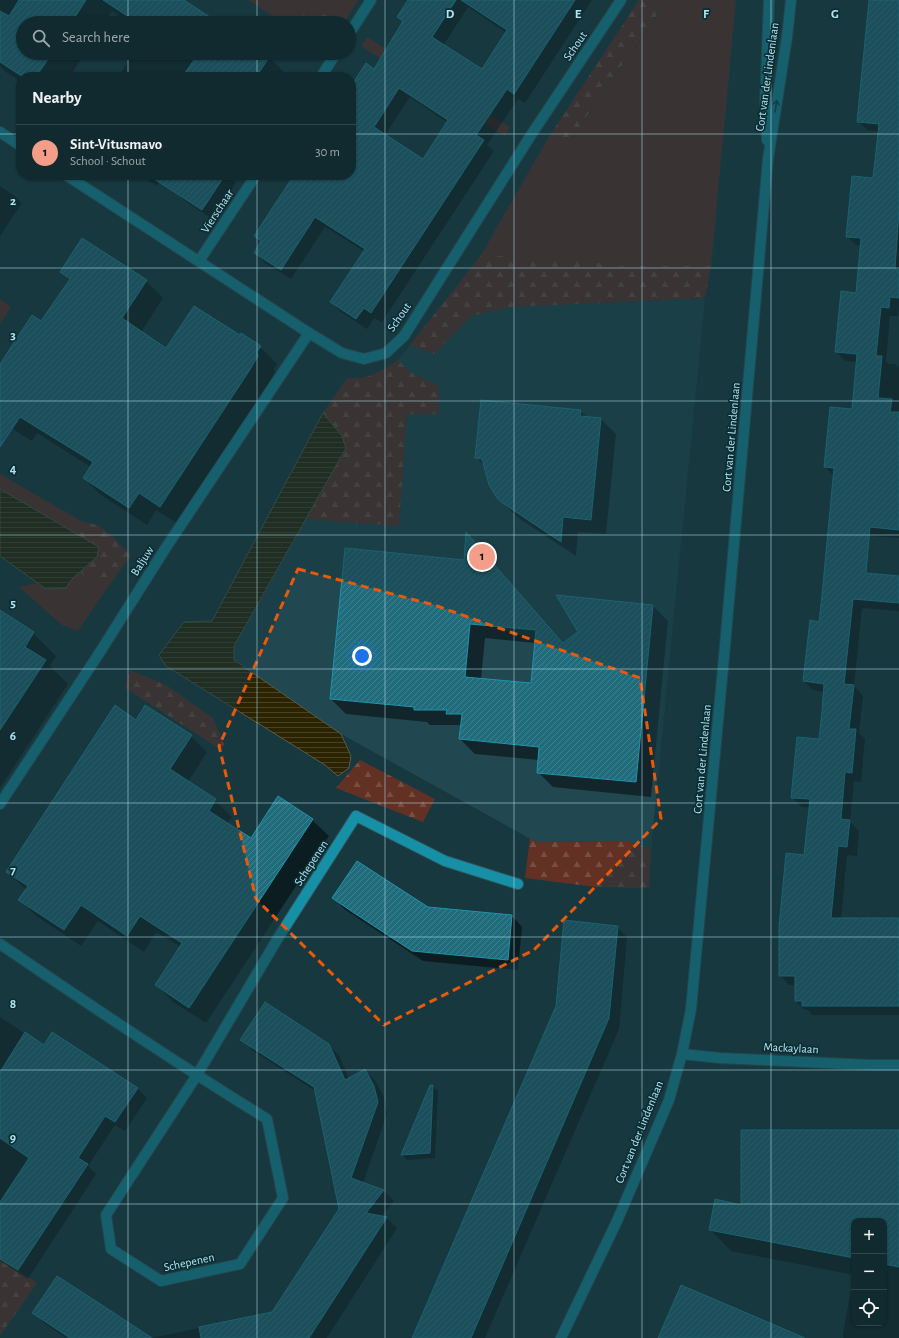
<!DOCTYPE html>
<html lang="en">
<head>
<meta charset="utf-8">
<style>
  body { margin:0; font-family:"Alegreya Sans",sans-serif; background:#1a3237; color:#f1f3f6 }
  .controls { position:absolute; right:12px; bottom:12px; display:grid; overflow:hidden; border-radius:8px; box-shadow:0 1px 3px #0004 }
  .controls button { width:36px; height:36px; display:grid; place-items:center; padding:0; border:0; border-bottom:1px solid #30464b; background:#112a2f; color:#f1f3f6; font:20px sans-serif }
  .you { position:absolute; left:362px; top:656px; width:14px; height:14px; margin:-10px; border:3px solid #fff; border-radius:50%; background:#1a73e8; box-shadow:0 0 0 6px #1a73e833 }
  .badge { display:grid; place-items:center; width:26px; height:26px; border-radius:50%; background:#f49e89; color:#111; font-size:13px; font-weight:700 }
  .pin { position:absolute; translate:-50% -50%; border:2px solid #fff; box-shadow:0 1px 4px #0006 }
  .list { margin:0; padding:0; list-style:none }
  h2 { display:flex; justify-content:space-between; align-items:center; height:52px; margin:0; padding:0 16px; font-size:17px }
  h2 small { font-size:13px; font-weight:400; color:#9ca7aa }
  .list li { display:grid; grid-template-columns:26px 1fr auto; gap:12px; align-items:center; box-sizing:border-box; height:56px; padding:0 16px; border-top:1px solid #30464b }
  .list b { display:block; font-size:15px; white-space:nowrap }
  .list p { margin:0; font-size:13px; white-space:nowrap; color:#9ca7aa }
  .list em { font-size:13px; font-style:normal; color:#9ca7aa }
  .icon { flex:none; width:22px; height:22px; fill:none; stroke:currentColor; stroke-width:2; stroke-linecap:round; stroke-linejoin:round }
  .map { position:relative; flex:none; width:899px; height:1338px; overflow:hidden }
  .search { position:absolute; background:#112a2f; box-shadow:0 1px 3px #0004; left:16px; top:16px; width:340px; height:44px; display:flex; align-items:center; gap:10px; box-sizing:border-box; padding:0 14px; border-radius:22px; color:#9ca7aa; font-size:15px }
  .panel { position:absolute; background:#112a2f; box-shadow:0 1px 3px #0004; left:16px; top:72px; width:340px; height:108px; border-radius:16px }
  .map>svg:first-child { display:block }
  .built { fill:#214750 }
  .green { fill:#633024 }
  .forest { fill:url(#forest-firs) }
  .water { fill:url(#water-rules); stroke:#555d48 }
  .shadow { fill:#0007; fill-rule:evenodd }
  .building { fill:url(#building-hatch); stroke:#1e94ab; fill-rule:evenodd }
  .lines { fill:none; stroke-linecap:round; stroke-linejoin:round }
  .minor-casing { stroke:#32565e; stroke-width:12 }
  .secondary-casing { stroke:#32565e; stroke-width:12 }
  .minor { stroke:#1690a6; stroke-width:10 }
  .secondary { stroke:#1690a6; stroke-width:10 }
  .oneway { stroke:#0e4651 }
  .marked { fill:none; stroke:#e8590c; stroke-width:3; stroke-dasharray:8 5; stroke-linejoin:round }
  .grid { fill:none; stroke:#b4e3ef; stroke-width:1; stroke-opacity:0.55 }
  .labels { text-anchor:middle; dominant-baseline:central; stroke-width:3.5; stroke-linejoin:round; paint-order:stroke }
  .street-label { font-size:12px; fill:#b4e3ef; stroke:#0b2e35 }
  .grid-label { font-size:13px; text-anchor:middle; font-weight:bold; fill:#b4e3ef; stroke:#0b2e35; stroke-width:3.5; stroke-linejoin:round; paint-order:stroke }
</style>
</head>
<body>
<div class="map">
<svg width="899" height="1338" viewBox="0 0 899 1338">
  <defs>
    <pattern id="forest-firs" width="22" height="20" patternUnits="userSpaceOnUse"><rect width="22" height="20" fill="#633024"/><path d="M5 1l3.5 6h-7zM16 11l3.5 6h-7z" fill="#774e44"/></pattern>
    <pattern id="water-rules" width="6" height="5" patternUnits="userSpaceOnUse"><rect width="6" height="5" fill="#2c2300"/><path d="M0 2.5h6" fill="none" stroke="#484326"/></pattern>
    <pattern id="building-hatch" width="6" height="6" patternUnits="userSpaceOnUse"><rect width="6" height="6" fill="#206c7c"/><path d="M-1 1l2-2M0 6l6-6M5 7l2-2" fill="none" stroke="#3e818f"/></pattern>
  </defs>
  <rect width="100%" height="100%" fill="#17383f"/>
  <path class="built" d="M705,298L651,849L626,841L536,842L341,734L234,660V647L306,519L399,526L407,414H439V386L410,372L398,360L410,345L434,354L471,316L510,307Z"/>
  <path class="green" d="M248,0H358L344,23H339L328,15L305,12L302,23H284Z
    M649,0H736L711,266H609L589,260L481,255L550,135L570,141L659,13Z
    M367,37L510,127L505,136L361,46Z
    M0,299L11,307L0,324Z
    M0,474L81,521L78,534L0,489Z
    M78,572L108,587L78,631L62,625L19,587L37,583L46,589L66,588Z"/>
  <path class="forest" d="M639,0H649L659,12L569,142L550,135Z
    M304,12L328,15L339,23H302Z
    M481,255L589,260L609,266H711L705,298L510,307L471,316L434,354L410,345Z
    M398,360L410,372L439,386V414H407L399,526L306,519L346,448L342,436L323,413L347,378C369,380 380,372 398,360Z
    M81,521L98,525L110,534L131,555L108,587L78,572L85,566L78,534Z
    M130,670L166,685L213,718L224,744L220,749L125,688Z
    M360,760L435,799L423,822L336,788Z
    M530,838L536,842L626,841L651,849L649,888L596,887L525,878Z
    M0,1259L37,1283L0,1336Z"/>
  <path class="water" d="M323,413L342,436L346,448L234,646V660L341,734L351,756L349,768L338,776L325,765L166,666L159,655L184,622L212,621Z
    M0,489L99,547L97,557L73,578L66,588L46,589L0,556Z"/>
  <path class="shadow" d="M0,0H182L217,23H129L112,11L104,23H23V53H85L72,73L78,77H21V82L6,72L0,66Z
    M409,0H592L525,103L518,99L487,145L494,151L382,322L374,318L367,329L341,312L331,302L364,251L325,227L291,279L265,263L255,252L261,243L255,236L295,175H351V89L375,70L404,22L398,17ZM468,7L507,33L482,71L443,46ZM410,97L448,123L424,160L385,135Z
    M870,0H899V305L898,316H890L886,361L888,364H895L899,368V538L839,534L834,476L825,467L854,411L857,362L845,361L836,352L857,294L862,246L856,245L847,236L874,180L880,132L867,130L858,121Z
    M134,53H263L269,57L289,77H118Z
    M140,175H164L157,186Z
    M185,175H228L236,183L212,219L185,201L175,191Z
    M0,186L12,194L22,203L0,236Z
    M61,272L146,281L163,298L141,332L166,350L240,337L260,347L277,364L274,369L275,373L266,388L177,523L156,510L147,525L101,495L84,478L91,467L37,433L32,441L0,421V366L42,322L70,281Z
    M580,411L587,417L601,419L616,434L606,534L578,532L576,556L520,519L513,513L497,497L485,467L477,458Z
    M467,534L481,548L564,643L653,606L668,621L651,797L553,787L538,772L539,760L475,754L460,739L461,727L459,725H430L427,722L346,714L331,699L464,561ZM485,638L535,643L532,684L481,679Z
    M826,567L899,577V611L862,608L854,686L863,696L859,733L865,739L861,782L854,781L850,822L859,831L857,856L847,855L841,919H899V1015H812L808,1010H805L796,1001V985H789L780,975L805,856L810,807H802L792,797L820,740L824,692L813,690L804,681L820,623Z
    M0,611L33,633L56,656L50,666L68,684L0,788Z
    M136,721L191,736L207,752L188,782L215,800L232,817L227,824L251,839L312,820L329,836L206,1023L173,1002L156,985L181,947L156,932L144,952L98,921L81,946L36,916L20,900L26,890L8,872Z
    M334,898L512,916L522,927L518,970L423,961L344,909Z
    M617,927L627,937L619,1029L485,1338H412Z
    M0,1017L44,1046L137,1088L147,1098L125,1131L115,1125L88,1166L96,1174L28,1279L0,1261V1224L11,1207L0,1200Z
    M242,1039L328,1045L339,1055L349,1079L364,1070L375,1080L384,1097L387,1114L363,1183L384,1191L394,1201L381,1217L387,1218L397,1228L327,1338H151L272,1313L340,1209L315,1091L252,1050Z
    M431,1086L438,1091L435,1158L407,1160L402,1155Z
    M899,1131V1338H843V1333L854,1275L731,1251L710,1229L742,1206ZM854,1221H884V1323H854Z
    M34,1313L150,1338H66L44,1323Z"/>
  <path class="building" d="M19,0H86L71,23H23V53H52L36,77H23L0,62V11L9,16Z
    M103,0H184L219,23H138Z
    M408,0H456L432,37L482,69L507,30L461,0H575L514,94L507,89L476,135L484,140L371,313L364,308L356,319L330,302L365,249L315,217L281,270L254,253L261,241L254,236L294,175H351V86L366,63L374,69L403,21L397,17ZM399,88L448,120L423,159L374,127Z
    M869,0H899V210L895,269L899,270V298L890,297L889,308L881,307L876,356H882L878,398L892,399L890,412H899V530L870,527L866,573L899,576V603L853,599L844,684L854,685L849,729H856L852,773L845,772L841,819L850,820L847,847L838,846L831,918H899V1006H802V1001H795V976H779V927L786,853L804,855L810,799L791,798L797,737L819,739L822,711L824,684L803,681L810,620L819,622L822,595L834,468L824,467L830,407L852,409L857,354L835,352L841,291L856,293L861,238L846,237L852,176L873,178L879,124L857,122Z
    M183,53H265L270,56L256,77H182L194,60Z
    M148,175H225L202,210Z
    M82,238L147,280L122,318L166,348L194,306L240,335L241,333L261,346L257,352L258,356L249,371L160,507L139,493L129,508L83,478L93,462L20,417L0,447V364L32,315L41,321L70,279L60,272Z
    M481,400L581,410L580,416L601,418L591,520L563,517L561,542L504,504L497,498L489,485L482,459L475,458Z
    M466,532L563,643L578,632L556,595L653,605L636,782L537,773L539,747L459,739L462,714H446L447,710H414V707L330,699L345,548L464,560ZM470,624L536,630L531,683L465,677Z
    M0,610L34,632L25,647L46,660L0,730Z
    M115,705L136,720L145,705L192,735L170,769L216,799L209,811L251,838L278,796L313,819L189,1008L155,985L182,943L140,916L127,936L81,905L64,930L18,900L28,886L6,872Z
    M357,861L428,907L512,915L508,960L412,951L354,913L332,898Z
    M564,920L618,926L609,1018L471,1338H412L556,1006Z
    M265,1002L329,1044L345,1080L365,1069L374,1086L378,1102L351,1178L384,1190L366,1213L387,1217L309,1338H201L199,1327L272,1312L339,1209L314,1087L240,1040Z
    M25,1032L44,1045L52,1032L138,1088L115,1122L105,1116L78,1158L88,1164L18,1270L0,1259V1202L29,1158L0,1138V1072Z
    M430,1085H433L430,1153L401,1155Z
    M741,1130H899V1267L884,1264V1221H854V1258L709,1230L715,1199L741,1205Z
    M57,1276L105,1307L152,1338H70L32,1313Z
    M681,1285L805,1338H658Z"/>
  <g class="lines">
    <defs>
      <path id="minor" d="M349,34L371,0
        M321,77L336,53
        M0,132L21,146
        M66,175L309,333L342,353L364,359L386,353L404,336L531,135L621,0
        M199,261L256,175
        M0,804L100,652L165,549L309,333
        M0,944C88,1004 176,1063 267,1119L283,1198L240,1264L161,1281L111,1249L106,1215L197,1075L278,938L356,816L445,861L518,884
        M682,1054L720,1058L870,1065H899"/>
      <path id="secondary" d="M767,140L765,106L769,0
        M561,1338L617,1221L669,1100L682,1054L691,1009L724,657L768,159L787,37L791,0"/>
    </defs>
    <use href="#minor" class="minor-casing"/>
    <use href="#secondary" class="secondary-casing"/>
    <use href="#minor" class="minor"/>
    <use href="#secondary" class="secondary"/>
  </g>
  <defs><path id="oneway-shaft" d="M-6 0H5M1.5-3L5.5 0L1.5 3" fill="none" stroke-width="1.6" stroke-linecap="round" stroke-linejoin="round"/></defs>
  <use class="oneway" href="#oneway-shaft" transform="translate(776 106) rotate(-81)"/>
  <path d="M0 0H899V1338H0ZM298,569L434,605L640,678L661,819L534,950L384,1025L256,899L219,746Z" fill="#17383f" fill-opacity=".55" fill-rule="evenodd"/>
  <path class="marked" d="M298,569L434,605L640,678L661,819L534,950L384,1025L256,899L219,746Z"/>
  <path class="grid" d="M128,0V23M257,0V23M385,0V1338M514,0V1338M642,0V1338M771,0V1338M128,53V77M257,53V77M0,134H21M351,134H899M128,175V1338M257,175V1338M0,268H899M0,401H899M0,535H899M0,669H899M0,803H899M0,937H899M0,1070H899M0,1204H899"/>
  <g class="labels">
    <g class="street-label">
      <text transform="translate(575 46) rotate(-56)">Schout</text>
      <text transform="translate(767 77) rotate(-82)">Cort van der Lindenlaan</text>
      <text transform="translate(217 211) rotate(-57)">Vierschaar</text>
      <text transform="translate(399 317) rotate(-55)">Schout</text>
      <text transform="translate(731 437) rotate(-85)">Cort van der Lindenlaan</text>
      <text transform="translate(142 561) rotate(-58)">Baljuw</text>
      <text transform="translate(702 759) rotate(-85)">Cort van der Lindenlaan</text>
      <text transform="translate(311 863) rotate(-57)">Schepenen</text>
      <text transform="translate(791 1048) rotate(3)">Mackaylaan</text>
      <text transform="translate(639 1132) rotate(-68)">Cort van der Lindenlaan</text>
      <text transform="translate(189 1262) rotate(-12)">Schepenen</text>
    </g>
  </g>
  <g class="grid-label">
    <text x="450" y="18">D</text>
    <text x="578" y="18">E</text>
    <text x="706" y="18">F</text>
    <text x="835" y="18">G</text>
    <text x="13" y="205">2</text>
    <text x="13" y="339">3</text>
    <text x="13" y="473">4</text>
    <text x="13" y="607">5</text>
    <text x="13" y="740">6</text>
    <text x="13" y="874">7</text>
    <text x="13" y="1008">8</text>
    <text x="13" y="1142">9</text>
  </g>
</svg>
<div class="controls">
<button>+</button>
<button>−</button>
<button><svg class="icon" aria-label="locate" viewBox="0 0 24 24"><circle cx="12" cy="12" r="6"/><path d="M12 2v4M12 18v4M2 12h4M18 12h4"/></svg></button>
</div>
<div class="you"></div>
<div class="pin badge" style="left:482px;top:557px">1</div>
<div class="search"><svg class="icon" aria-label="search" viewBox="0 0 24 24"><circle cx="10" cy="10" r="6"/><path d="M15 15l6 6"/></svg>Search here</div>
<section class="panel">
<h2>Nearby<small></small></h2>
<ul class="list">
<li><span class="badge">1</span><div><b>Sint-Vitusmavo</b><p>School · Schout</p></div><em>30 m</em></li>
</ul>
</section>
</div>
</body>
</html>
